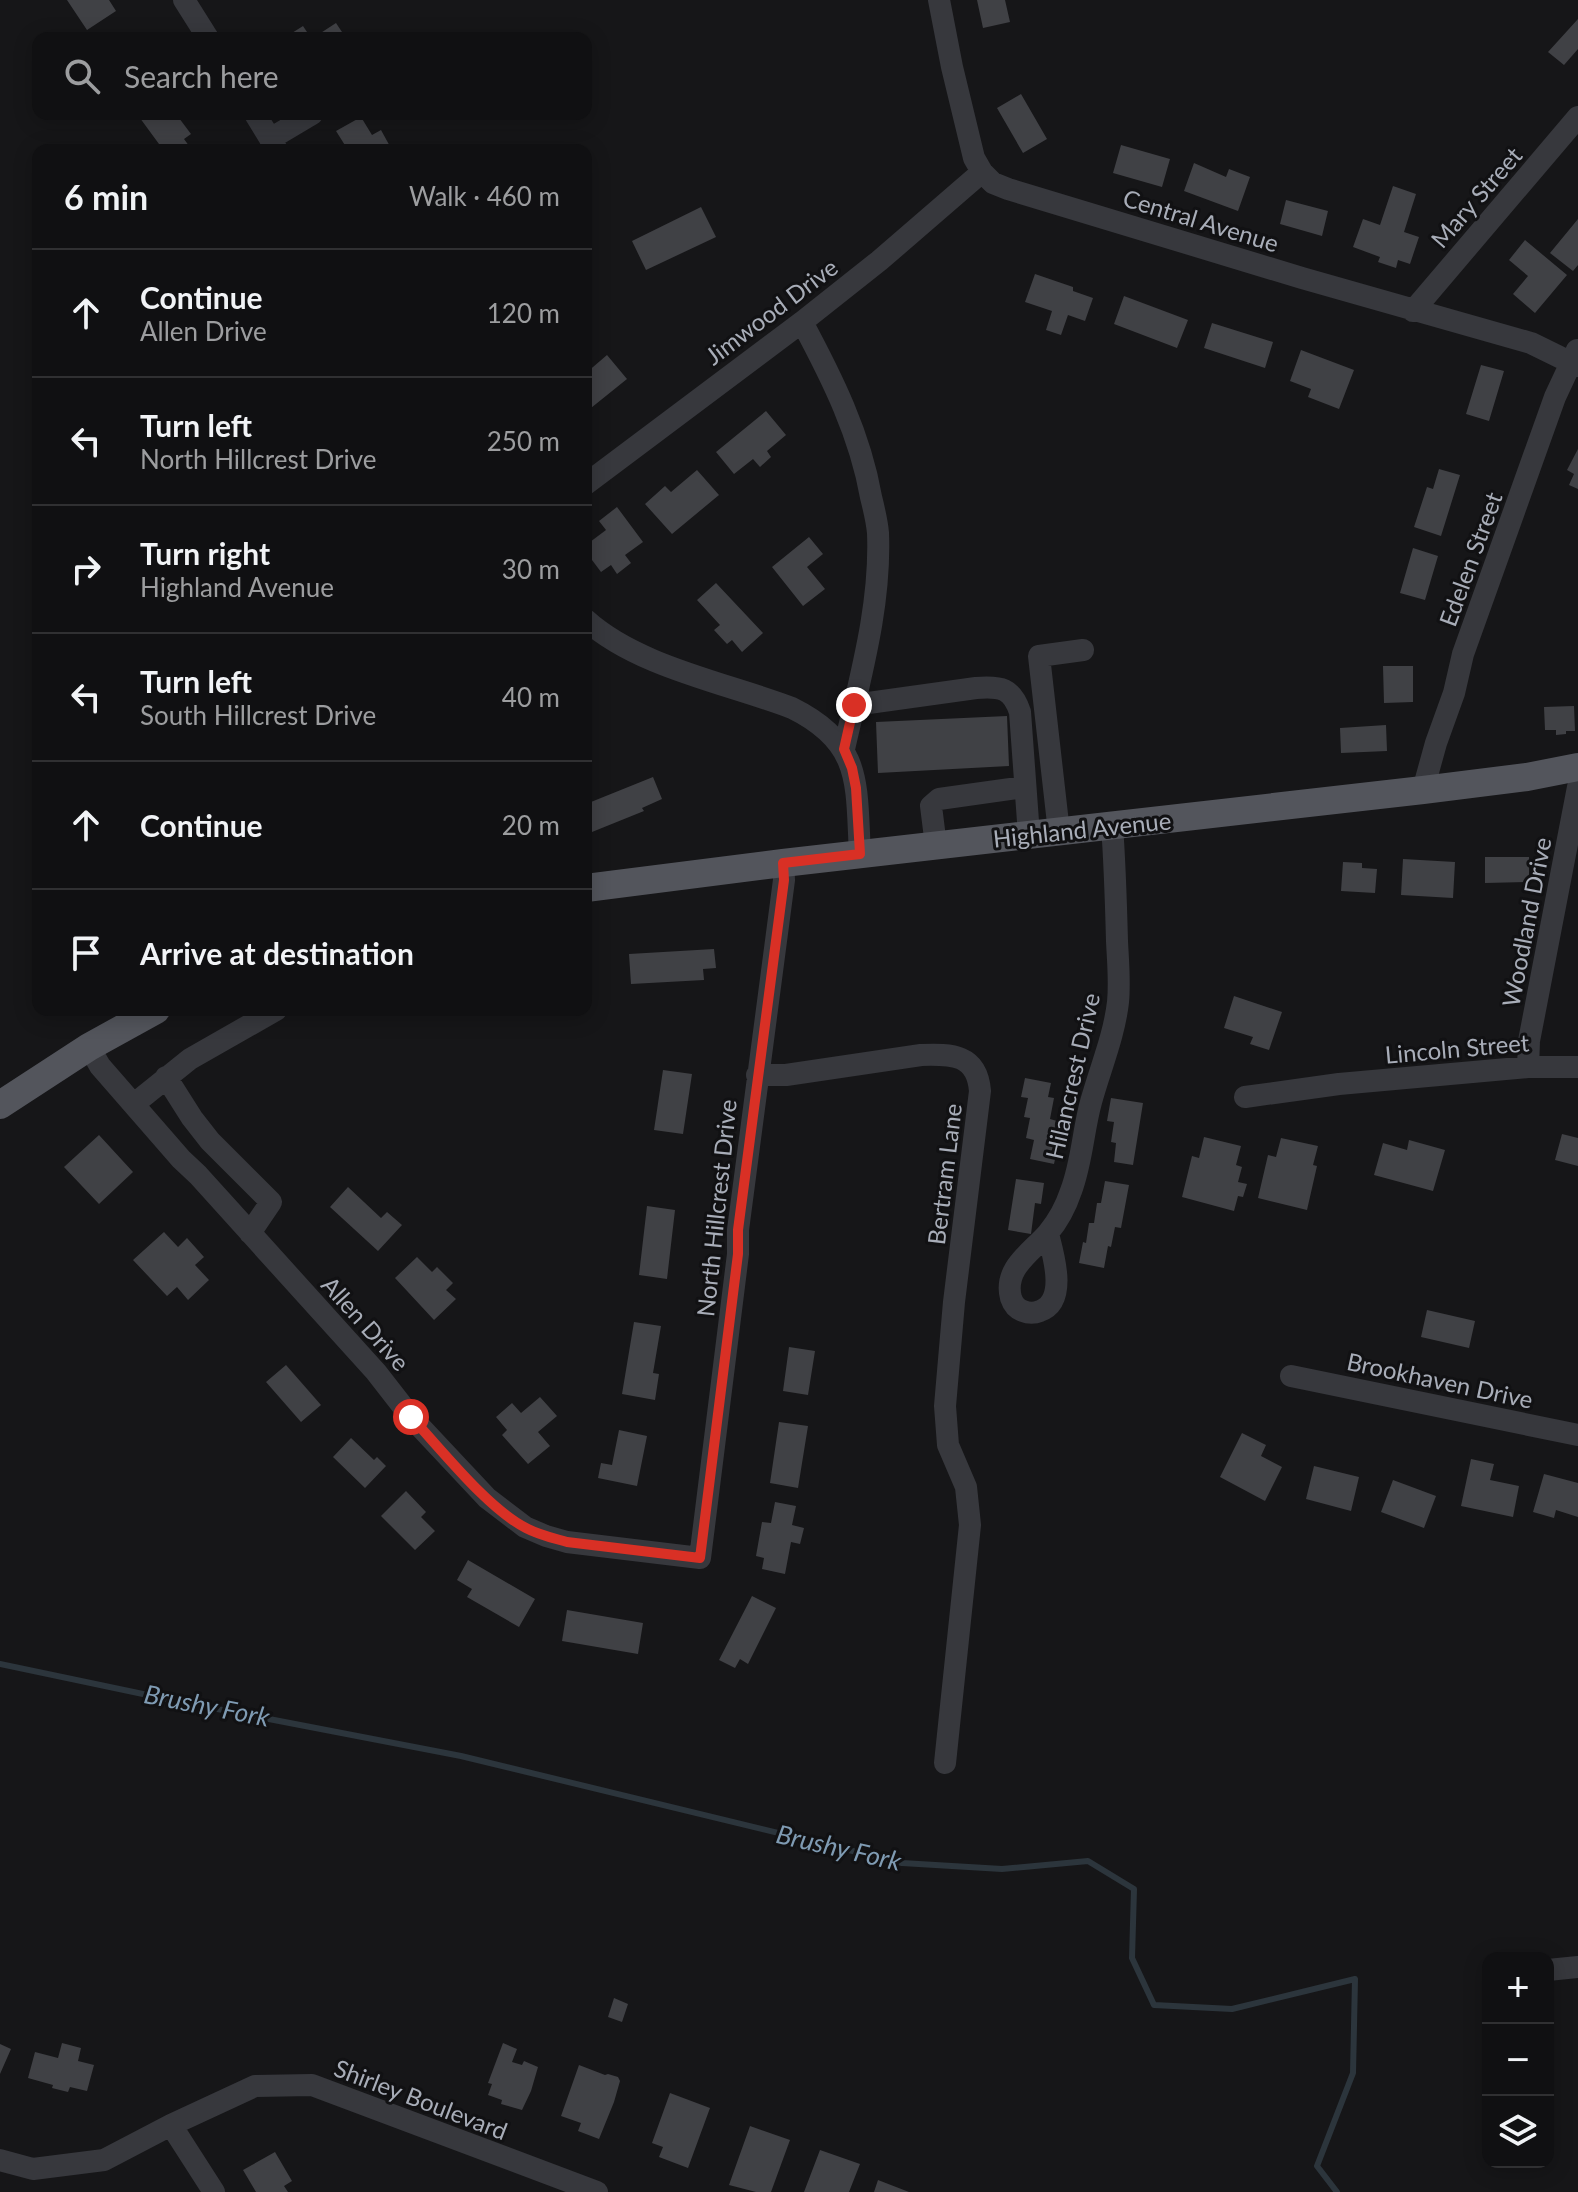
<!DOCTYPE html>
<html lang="en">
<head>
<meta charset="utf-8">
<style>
  body { margin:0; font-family:Lato,sans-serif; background:#1e1e20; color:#f1f3f6 }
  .controls { position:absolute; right:24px; bottom:24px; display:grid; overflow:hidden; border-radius:16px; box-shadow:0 4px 20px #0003 }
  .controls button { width:72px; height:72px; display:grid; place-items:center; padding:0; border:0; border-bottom:2px solid #303032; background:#101012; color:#f1f3f6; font:40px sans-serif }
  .stop { position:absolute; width:24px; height:24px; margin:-18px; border:6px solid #d93025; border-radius:50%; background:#fff }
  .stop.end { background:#d93025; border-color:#fff; box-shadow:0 2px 8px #0008 }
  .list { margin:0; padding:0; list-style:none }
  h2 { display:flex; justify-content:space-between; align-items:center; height:104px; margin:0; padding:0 32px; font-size:34px }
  h2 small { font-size:26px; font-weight:400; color:#9c9d9f }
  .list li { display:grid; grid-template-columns:52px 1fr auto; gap:24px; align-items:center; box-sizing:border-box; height:128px; padding:0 32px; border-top:2px solid #303032 }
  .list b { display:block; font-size:30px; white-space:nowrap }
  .list p { margin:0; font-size:26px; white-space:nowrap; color:#9c9d9f }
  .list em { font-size:26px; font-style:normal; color:#9c9d9f }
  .icon { flex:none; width:44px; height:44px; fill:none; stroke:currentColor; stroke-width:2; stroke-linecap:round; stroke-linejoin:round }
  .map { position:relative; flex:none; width:1578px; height:2192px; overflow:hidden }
  .search { position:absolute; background:#101012; box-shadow:0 4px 20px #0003; left:32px; top:32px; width:560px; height:88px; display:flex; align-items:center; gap:20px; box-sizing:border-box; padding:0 28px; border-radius:16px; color:#9c9d9f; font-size:30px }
  .panel { position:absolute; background:#101012; box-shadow:0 4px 20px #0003; left:32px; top:144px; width:560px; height:872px; border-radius:16px }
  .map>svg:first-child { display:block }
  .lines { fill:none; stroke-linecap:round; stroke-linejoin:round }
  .stream { stroke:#2c353c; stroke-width:6 }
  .building { fill:#404145 }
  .minor { stroke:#37383d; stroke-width:22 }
  .major { stroke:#53555c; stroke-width:28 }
  .route { stroke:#d93025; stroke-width:10 }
  .labels { text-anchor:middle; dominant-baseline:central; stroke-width:6; stroke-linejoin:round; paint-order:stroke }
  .street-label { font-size:24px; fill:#a8adb8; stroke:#111113 }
  .water-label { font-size:26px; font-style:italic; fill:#7f9bb3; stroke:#111113 }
</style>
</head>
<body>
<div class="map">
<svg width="1578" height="2192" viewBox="0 0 1578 2192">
  <rect width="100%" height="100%" fill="#161618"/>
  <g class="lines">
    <path class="stream" d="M0,1664L181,1702L461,1756L902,1863L1002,1869L1088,1861L1134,1889L1132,1958L1154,2005L1232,2009L1355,1979L1353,2073L1317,2166L1337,2192"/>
  </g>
  <path class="building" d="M67,0H109L116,11L87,30Z
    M977,0H1005L1010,22L983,28Z
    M1578,19V49L1564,65L1548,52Z
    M336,23L346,38H313Z
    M303,26L311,38H284Z
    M1021,94L1047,139L1023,153L997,108Z
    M137,114H176L191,134L184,139L192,150H150L159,144Z
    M361,117L372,135L381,130L392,150H348L336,131Z
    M1121,145L1170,159L1162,187L1113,173Z
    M1194,163L1226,177L1229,169L1250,177L1238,211L1184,191Z
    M1393,186L1416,194L1404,232L1419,237L1410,264L1398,260L1396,268L1378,262L1380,257L1353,247L1363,219L1380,225Z
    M1286,200L1328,211L1322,236L1280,224Z
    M701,207L716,237L646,270L632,241Z
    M1578,219V265L1573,271L1550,253Z
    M1525,240L1567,275L1535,313L1513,294L1528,276L1509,260Z
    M1035,274L1073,287V291L1093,298L1085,321L1068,315L1061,335L1046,330L1052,311L1025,302Z
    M1124,296L1188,320L1177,348L1114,324Z
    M1212,323L1273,342L1265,368L1204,348Z
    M1301,350L1354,370L1339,409L1308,397L1311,389L1290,381Z
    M607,355L627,379L586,412V373Z
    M1481,365L1504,371L1489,421L1466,414Z
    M766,411L786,435L767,451L771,457L760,467L753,459L734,474L716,452Z
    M1578,449V489L1569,485L1574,474L1567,470Z
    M1439,469L1460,475L1441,536L1414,527L1427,487L1433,489Z
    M697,470L719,495L672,534L645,504L665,486L671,492Z
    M617,507L643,542L625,555L631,563L617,574L611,565L601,572L586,552V545L606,530L599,521Z
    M809,537L823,554L807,567L825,589L803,606L772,567Z
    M1413,548L1438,556L1425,600L1400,593Z
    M716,583L763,633L742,652L732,640L727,644L714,630L720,625L697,600Z
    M1383,666H1413V702L1384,703Z
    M1574,706L1575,731H1566V734L1556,735V730H1545L1544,707Z
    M1007,716L1009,766L878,773L876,722Z
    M1386,725L1387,751L1341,753L1340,728Z
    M653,777L662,799L642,808L644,811L592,832L586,817V804Z
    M1485,857H1529V882L1485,883Z
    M1403,859L1455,862L1453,898L1401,895Z
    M1343,862L1362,863V868L1377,869L1375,893L1341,891Z
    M714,949L716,968L703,969L704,980L631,984L629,954Z
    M1234,996L1282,1012L1269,1050L1250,1044L1253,1037L1224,1028Z
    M663,1070L692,1074L683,1134L654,1130Z
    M1025,1078L1051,1083L1048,1097L1054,1098L1050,1119L1057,1121L1053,1139L1059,1140L1054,1164L1030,1159L1034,1140L1026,1138L1030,1118L1024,1117L1028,1098L1021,1097Z
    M1111,1098L1143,1103L1133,1165L1114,1162L1116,1143L1111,1142L1114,1122L1107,1121Z
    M1562,1134L1578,1138V1166L1555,1160Z
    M99,1135L133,1172L99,1204L64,1167Z
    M1204,1137L1241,1146L1236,1165L1242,1167L1238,1182L1247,1184L1243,1197L1238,1196L1234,1211L1182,1197L1192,1156L1199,1158Z
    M1281,1138L1318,1146L1313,1165L1317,1166L1307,1210L1258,1198L1268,1155L1276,1157Z
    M1409,1140L1445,1150L1433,1191L1374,1175L1383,1143L1407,1150Z
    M1016,1179L1044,1183L1041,1204L1035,1203L1031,1234L1008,1230Z
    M1105,1181L1129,1185L1121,1228L1115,1227L1111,1247L1108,1246L1104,1268L1079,1263L1083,1242L1086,1243L1089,1223H1094L1097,1203H1101Z
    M348,1187L381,1218L387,1212L402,1225L378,1251L330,1207Z
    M647,1206L675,1210L667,1279L639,1275Z
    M164,1232L178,1247L187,1238L204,1257L195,1265L209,1280L188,1300L177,1287L167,1296L133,1260Z
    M417,1257L432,1272L437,1267L453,1283L446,1290L456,1299L434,1320L395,1278Z
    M1427,1310L1475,1321L1469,1348L1421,1337Z
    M634,1322L661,1326L653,1373L659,1374L655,1400L622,1394Z
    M789,1347L815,1351L808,1395L783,1391Z
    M286,1365L321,1405L301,1422L266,1382Z
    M540,1397L557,1416L538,1432L550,1446L528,1464L502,1435L507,1430L496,1417L512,1403L521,1413Z
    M779,1422L808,1426L798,1488L770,1483Z
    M619,1430L647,1436L637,1486L598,1478L601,1463L612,1465Z
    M1242,1433L1266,1445L1261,1456L1282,1467L1265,1501L1220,1477Z
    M351,1438L374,1460L377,1457L386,1466L365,1488L333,1457Z
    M1471,1459L1494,1464L1490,1480L1519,1486L1513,1517L1461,1506Z
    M1314,1466L1359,1477L1351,1511L1306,1499Z
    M1544,1474L1578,1483V1517L1556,1510L1554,1518L1533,1512Z
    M1393,1480L1436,1496L1424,1528L1381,1512Z
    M406,1491L426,1512L421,1517L435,1531L415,1550L381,1516Z
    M775,1502L796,1506L792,1525L804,1528L800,1544L791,1542L785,1574L762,1569L764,1558L756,1556L762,1522L771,1523Z
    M468,1560L535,1599L519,1627L467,1597L472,1589L457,1580Z
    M752,1596L776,1608L748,1664L740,1659L735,1668L719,1660Z
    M567,1610L643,1623L638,1654L562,1641Z
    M614,1998L628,2004L622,2022L608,2017Z
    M62,2043L81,2048L78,2061L94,2065L87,2091L70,2087L68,2092L52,2088L53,2085L28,2078L35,2052L58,2058Z
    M503,2043L517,2049L512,2062L522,2065L524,2061L538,2067L531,2091L522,2110L501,2104L502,2100L488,2095L492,2084L488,2083Z
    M0,2044L11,2049L0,2074Z
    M579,2065L605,2075L608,2074L618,2077L620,2081L614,2102L599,2139L578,2131L581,2123L561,2116Z
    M670,2093L710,2108L688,2168L659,2157L663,2147L652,2143Z
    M750,2126L790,2140L771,2192H756L729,2185Z
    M820,2150L860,2164L849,2192H804Z
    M275,2152L292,2181L284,2186L288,2192H256L243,2170Z
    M878,2180L909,2192H874Z"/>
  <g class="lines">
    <path class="minor" d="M184,0L208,38
      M939,0L952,67L974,158L982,172L993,183L1008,189L1302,278L1531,343L1578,366
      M255,114L277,150
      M270,139L312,114
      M1413,311L1578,117
      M802,322C832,378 860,434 871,497C874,509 877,521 878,533C881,606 860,678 844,749
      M586,484L802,322L879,261L982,172
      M586,620C638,667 727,683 792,708C863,743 856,784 860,854
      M854,705L976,688C1001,686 1012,688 1020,712L1029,835
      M1423,790L1436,743L1454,693L1463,654L1555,397L1577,350
      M1059,832L1039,656L1083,650
      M936,846L931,806L939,799L1025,787
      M89,1047L100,1066L181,1159L198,1175L376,1372L411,1417L487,1498L525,1527L546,1536L567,1542L700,1558L738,1254V1230L784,880L783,863
      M1528,1067L1529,1041L1578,787
      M757,1075H786L921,1055C952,1054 977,1054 980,1091L954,1302L945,1406L948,1445L966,1487L970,1525L945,1763
      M166,1077L192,1118L210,1141L271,1202L250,1233
      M1245,1097L1339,1084L1528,1067H1578
      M134,1104L190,1059L276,1010
      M1048,1234C1053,1254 1068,1301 1040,1311C1035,1313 1028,1313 1023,1311C1017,1309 1013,1304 1011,1298C1003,1268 1032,1252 1048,1233C1058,1221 1066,1206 1071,1191C1082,1162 1083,1131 1091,1102C1100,1069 1114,1037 1118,1002C1120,982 1118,962 1117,941C1116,903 1115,865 1112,826
      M1291,1376L1578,1435
      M1548,1970L1578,1967
      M171,2125L214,2192
      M0,2160L33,2169L104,2160L171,2125L255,2086L312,2085L597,2192"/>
    <path class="major" d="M586,888L783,863L1423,790L1527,777L1578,767
      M0,1105L89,1047L156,1010"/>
  </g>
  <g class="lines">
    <path class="route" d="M411,1417C442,1450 487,1508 526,1528C539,1535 553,1538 567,1542L700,1558L738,1254V1230L784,880L783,863L860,854L856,788L852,768L844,749L854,705"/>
  </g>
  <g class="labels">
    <g class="street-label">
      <text transform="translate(1476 197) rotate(-49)">Mary Street</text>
      <text transform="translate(1201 220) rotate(17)">Central Avenue</text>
      <text transform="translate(771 311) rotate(-37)">Jimwood Drive</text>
      <text transform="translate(1470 559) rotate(-70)">Edelen Street</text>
      <text transform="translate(1082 829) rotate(-6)">Highland Avenue</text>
      <text transform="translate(1526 922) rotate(-79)">Woodland Drive</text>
      <text transform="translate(1457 1048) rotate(-5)">Lincoln Street</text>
      <text transform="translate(1072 1076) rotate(-77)">Hilancrest Drive</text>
      <text transform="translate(944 1174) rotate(-83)">Bertram Lane</text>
      <text transform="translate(716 1208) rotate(-84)">North Hillcrest Drive</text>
      <text transform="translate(366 1323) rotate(48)">Allen Drive</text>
      <text transform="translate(1440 1380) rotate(12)">Brookhaven Drive</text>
      <text transform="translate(421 2099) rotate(21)">Shirley Boulevard</text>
    </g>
    <g class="water-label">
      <text transform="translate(207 1705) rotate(11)">Brushy Fork</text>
      <text transform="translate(839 1847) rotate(13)">Brushy Fork</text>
    </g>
  </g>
</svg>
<div class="controls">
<button>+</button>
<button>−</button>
<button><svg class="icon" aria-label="layers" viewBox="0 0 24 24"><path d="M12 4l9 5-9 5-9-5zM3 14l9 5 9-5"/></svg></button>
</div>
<div class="stop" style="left:411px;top:1417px"></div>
<div class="stop end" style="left:854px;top:705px"></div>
<div class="search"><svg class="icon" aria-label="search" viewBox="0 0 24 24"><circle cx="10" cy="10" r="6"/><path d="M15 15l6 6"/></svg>Search here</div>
<section class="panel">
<h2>6 min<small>Walk · 460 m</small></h2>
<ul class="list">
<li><svg class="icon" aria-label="ahead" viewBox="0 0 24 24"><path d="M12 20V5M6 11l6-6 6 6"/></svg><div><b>Continue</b><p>Allen Drive</p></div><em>120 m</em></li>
<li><svg class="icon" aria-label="left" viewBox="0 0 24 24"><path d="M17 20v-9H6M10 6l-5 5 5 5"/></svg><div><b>Turn left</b><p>North Hillcrest Drive</p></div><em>250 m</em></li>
<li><svg class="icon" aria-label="right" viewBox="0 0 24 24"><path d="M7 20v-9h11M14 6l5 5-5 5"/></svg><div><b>Turn right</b><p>Highland Avenue</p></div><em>30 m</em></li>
<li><svg class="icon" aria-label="left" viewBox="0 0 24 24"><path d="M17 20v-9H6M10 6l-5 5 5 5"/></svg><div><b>Turn left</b><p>South Hillcrest Drive</p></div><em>40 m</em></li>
<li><svg class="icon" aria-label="ahead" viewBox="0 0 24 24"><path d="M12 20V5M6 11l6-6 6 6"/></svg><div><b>Continue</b></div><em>20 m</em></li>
<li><svg class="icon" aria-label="arrive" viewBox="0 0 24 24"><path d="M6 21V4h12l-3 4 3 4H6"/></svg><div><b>Arrive at destination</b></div></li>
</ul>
</section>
</div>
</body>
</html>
